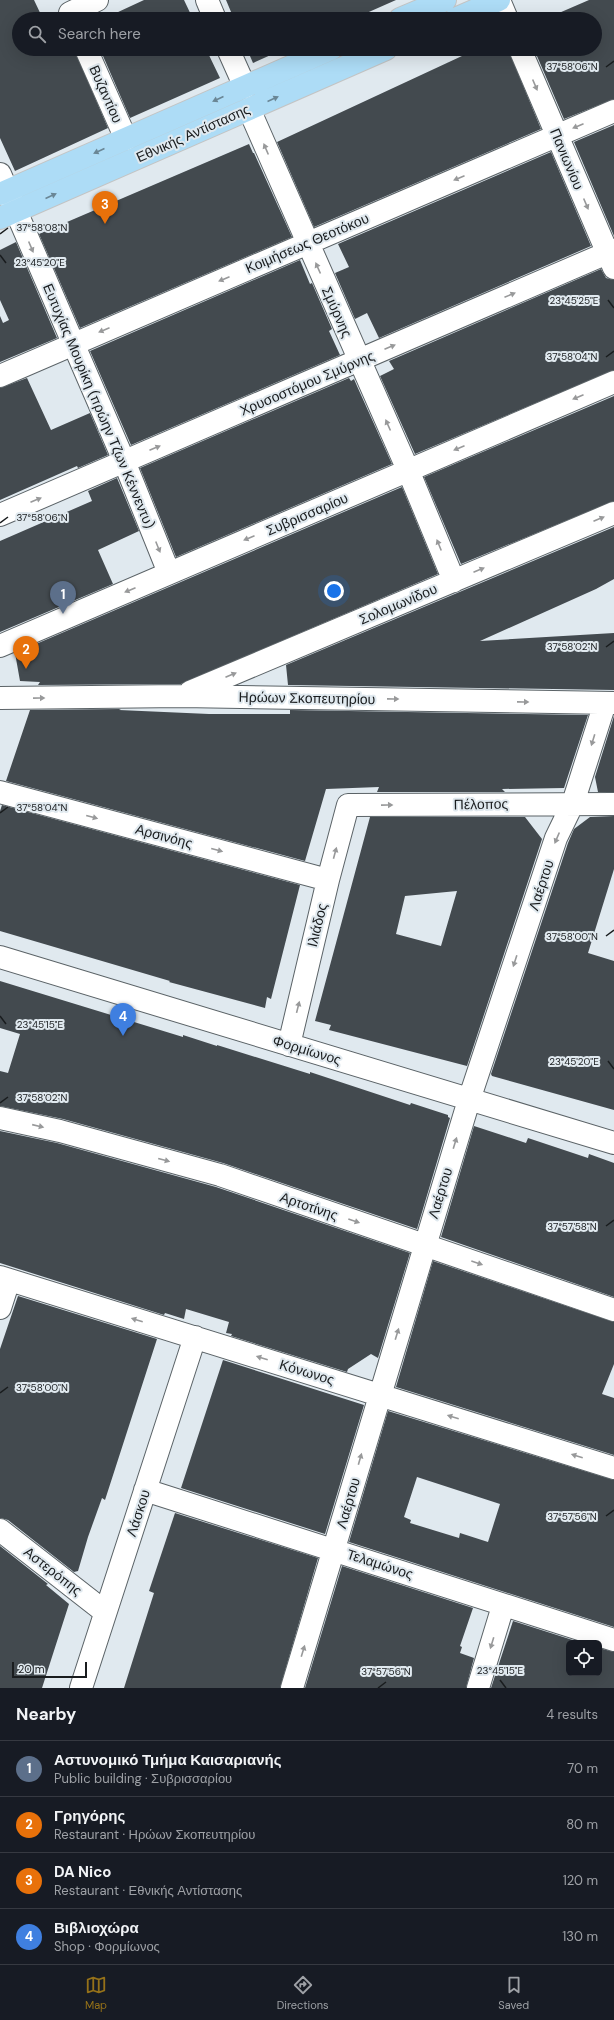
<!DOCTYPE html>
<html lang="en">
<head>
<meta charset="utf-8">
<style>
  body { margin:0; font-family:"DM Sans",sans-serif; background:#242831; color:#f1f3f6 }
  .controls { position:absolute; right:12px; bottom:12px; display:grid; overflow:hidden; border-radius:6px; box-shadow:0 4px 16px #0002 }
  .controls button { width:36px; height:36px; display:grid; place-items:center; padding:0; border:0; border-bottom:1px solid #363941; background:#171b24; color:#f1f3f6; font:20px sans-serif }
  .scale { position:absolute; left:12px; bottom:10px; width:75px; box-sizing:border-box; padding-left:4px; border:2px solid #191c1e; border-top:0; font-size:11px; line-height:14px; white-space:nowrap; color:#191c1e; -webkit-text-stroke:3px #e0e9ef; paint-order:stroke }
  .you { position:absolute; left:334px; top:591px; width:14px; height:14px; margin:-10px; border:3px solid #fff; border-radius:50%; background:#1a73e8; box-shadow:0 0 0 6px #1a73e833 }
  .badge { display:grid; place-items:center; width:26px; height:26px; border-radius:50%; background:#957119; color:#fff; font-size:13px; font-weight:700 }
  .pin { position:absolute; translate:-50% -33px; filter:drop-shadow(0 1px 2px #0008) }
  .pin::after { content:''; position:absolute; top:21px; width:14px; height:12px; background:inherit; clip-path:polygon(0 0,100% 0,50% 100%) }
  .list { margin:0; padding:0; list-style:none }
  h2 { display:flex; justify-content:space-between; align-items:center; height:52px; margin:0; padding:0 16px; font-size:17px }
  h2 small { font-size:13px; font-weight:400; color:#9ea1a6 }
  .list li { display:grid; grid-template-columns:26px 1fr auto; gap:12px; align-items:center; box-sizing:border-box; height:56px; padding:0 16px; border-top:1px solid #363941 }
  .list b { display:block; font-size:15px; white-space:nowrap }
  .list p { margin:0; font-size:13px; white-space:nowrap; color:#9ea1a6 }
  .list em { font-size:13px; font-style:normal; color:#9ea1a6 }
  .icon { flex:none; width:22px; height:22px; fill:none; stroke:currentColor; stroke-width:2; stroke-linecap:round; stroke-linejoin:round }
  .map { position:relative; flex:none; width:614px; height:1688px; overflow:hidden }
  .search { position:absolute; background:#171b24; box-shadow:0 4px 16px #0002; left:12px; right:12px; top:12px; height:44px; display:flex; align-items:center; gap:10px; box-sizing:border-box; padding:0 14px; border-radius:22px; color:#9ea1a6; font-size:15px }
  .sheet { height:276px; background:#171b24 }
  nav { display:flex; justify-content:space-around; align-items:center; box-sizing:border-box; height:56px; border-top:1px solid #363941; background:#171b24; font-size:11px; color:#9ea1a6 }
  nav a { display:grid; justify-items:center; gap:2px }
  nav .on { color:#957119 }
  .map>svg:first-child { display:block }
  .building { fill:#434a4f; fill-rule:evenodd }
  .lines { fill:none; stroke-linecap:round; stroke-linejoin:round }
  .minor-casing { stroke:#5b6367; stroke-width:24 }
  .major-casing { stroke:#c3c4c4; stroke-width:24 }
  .minor { stroke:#fff; stroke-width:22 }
  .major { stroke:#addcf6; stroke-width:22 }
  .oneway { fill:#98999a }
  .oneway2 { fill:#6a8695 }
  .ticks { fill:none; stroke:#191c1e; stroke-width:1.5 }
  .labels { text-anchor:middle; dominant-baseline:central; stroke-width:4; stroke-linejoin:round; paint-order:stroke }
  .street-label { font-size:14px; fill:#191c1e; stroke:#e0e9ef }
  .ticks-label { font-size:10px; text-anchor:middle; fill:#191c1e; stroke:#e0e9ef; stroke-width:4; stroke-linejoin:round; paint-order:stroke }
</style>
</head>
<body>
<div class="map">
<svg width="614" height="1688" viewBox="0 0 614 1688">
  <rect width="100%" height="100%" fill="#e0e9ef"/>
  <path class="building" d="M0,0H34L43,19H19V49H74L108,128L15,171L0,138Z
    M144,0H184L193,19H103Z
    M226,0H396L353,19H234Z
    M589,0H614V99L564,119L534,49H595V19H545Z
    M100,49H206L220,78L130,118Z
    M247,49H284L253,63Z
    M477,49H508L541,129L314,227L277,142Z
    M614,125V236L574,142Z
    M249,144L253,153H254L292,237L80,328L39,234Z
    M551,152L591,246L379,338L367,313L355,319L335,273L349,267L338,244Z
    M16,242L57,338L0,362V316L3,323L9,320L0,300V250Z
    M300,260L310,284L312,283L332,329L329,331L340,355L131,445L90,351Z
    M601,269L606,278L614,280V370L415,454L380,376L394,369L389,361Z
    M27,378L51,430L90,413L108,455L78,468L77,466L0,500V388Z
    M349,378L351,381L354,379L357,386L392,464L176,557L140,468Z
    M614,396V501L461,564L424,477Z
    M117,478L139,531L98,550L113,584L0,632V541L92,501L88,491Z
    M402,487L438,574L181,684L38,685L40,682L20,681L15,653Z
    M614,527V579L596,589L480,641L614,633V690L288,685L286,665Z
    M121,709L119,710L209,714H290V710L588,715L564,788L502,789L505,792H377L379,787L326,789L305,861L6,781L30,710Z
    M614,716V792H598L595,777Z
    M2,805L300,885L271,999L267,997L265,1008L169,982L170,981L0,931V811Z
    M614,816V869L588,953L614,961V1110L492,1076L491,1074L568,843L574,829L590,817Z
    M370,817H525L542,839L467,1066L329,1030L331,1025L315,1021ZM457,891L441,946L396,934L405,896Z
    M0,981L183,1037V1035L217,1046V1045L310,1074V1072L410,1105L411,1103L448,1115V1117L450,1118L417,1229L223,1163L63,1119L0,1106V1071L8,1073L20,1034L0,1028Z
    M474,1126L526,1143L528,1138L588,1158L589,1154L614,1163V1297L441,1237Z
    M0,1131L57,1143L216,1187L410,1253L378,1358L371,1354L348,1369L347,1372L231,1336L232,1334L226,1333L229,1322L186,1309L184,1319L165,1313L164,1315L0,1263Z
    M433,1261L614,1322V1364L602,1394L614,1398V1455L396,1387Z
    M18,1296L157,1339L105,1500L102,1498L88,1537L78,1571L74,1572L8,1520L0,1518V1349Z
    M223,1360L364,1405L325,1534L181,1488Z
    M388,1411L614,1480V1627L349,1542ZM417,1477L500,1504L488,1542L460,1533L459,1538L410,1523L411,1520L404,1517Z
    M175,1513L318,1558L280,1688H124L154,1593L149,1591Z
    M0,1546L48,1584L46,1585L69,1604L42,1688H0Z
    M342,1566L473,1608L460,1646L462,1647L460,1653L474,1658L466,1688H305Z
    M513,1621L582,1643H569V1673H599V1648L614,1652V1688H491Z"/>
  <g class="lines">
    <defs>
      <path id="minor" d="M207,0L215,19
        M499,0L507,19
        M70,13L97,0
        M86,49L126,139
        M228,49L245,87
        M520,49L614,268
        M249,109L408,470L454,581
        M0,174L124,461L169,573
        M0,376L614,111
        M0,515L614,250
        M0,646L614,382
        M190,692L614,513
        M0,698L182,696L614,703
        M0,792L328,880
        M0,957L614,1143
        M289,1045L328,880L348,805L614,804
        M0,1118L60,1131L220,1175L614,1310
        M0,1277L614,1468
        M0,1308L9,1280
        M145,1490L614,1640
        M0,1530L105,1612
        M81,1688L195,1337
        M292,1688L469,1100L556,838L573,803L605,703
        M478,1688L503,1606"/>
      <path id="major" d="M400,19L445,0
        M455,19L499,0
        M0,194L331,49
        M0,218L386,49"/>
    </defs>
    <use href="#minor" class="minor-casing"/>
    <use href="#major" class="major-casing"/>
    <use href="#minor" class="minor"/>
    <use href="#major" class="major"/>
  </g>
  <defs><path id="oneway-solid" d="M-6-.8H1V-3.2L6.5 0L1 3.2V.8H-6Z"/></defs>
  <g class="oneway">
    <use href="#oneway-solid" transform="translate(535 85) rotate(67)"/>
    <use href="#oneway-solid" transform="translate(578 126) rotate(157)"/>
    <use href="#oneway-solid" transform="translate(266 149) rotate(-113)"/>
    <use href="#oneway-solid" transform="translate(459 178) rotate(157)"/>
    <use href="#oneway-solid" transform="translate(586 204) rotate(67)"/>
    <use href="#oneway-solid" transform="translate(31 247) rotate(67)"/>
    <use href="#oneway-solid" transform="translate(318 268) rotate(-114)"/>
    <use href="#oneway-solid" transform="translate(224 279) rotate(157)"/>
    <use href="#oneway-solid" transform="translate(510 295) rotate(-23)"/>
    <use href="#oneway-solid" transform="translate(104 330) rotate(157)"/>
    <use href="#oneway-solid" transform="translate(390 347) rotate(-23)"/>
    <use href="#oneway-solid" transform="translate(578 397) rotate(157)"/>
    <use href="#oneway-solid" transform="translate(388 425) rotate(-114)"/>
    <use href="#oneway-solid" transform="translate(155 448) rotate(-23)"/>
    <use href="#oneway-solid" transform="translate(459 448) rotate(157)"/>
    <use href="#oneway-solid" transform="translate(36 500) rotate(-23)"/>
    <use href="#oneway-solid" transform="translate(599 519) rotate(-23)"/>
    <use href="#oneway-solid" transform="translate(249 538) rotate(157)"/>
    <use href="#oneway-solid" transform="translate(439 545) rotate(-112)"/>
    <use href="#oneway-solid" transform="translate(158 547) rotate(68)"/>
    <use href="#oneway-solid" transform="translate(479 570) rotate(-23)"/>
    <use href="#oneway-solid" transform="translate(130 590) rotate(157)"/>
    <use href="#oneway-solid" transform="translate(231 675) rotate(-23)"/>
    <use href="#oneway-solid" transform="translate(39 698) rotate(-1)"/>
    <use href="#oneway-solid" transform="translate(393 699) rotate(1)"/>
    <use href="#oneway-solid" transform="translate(523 702) rotate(1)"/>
    <use href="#oneway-solid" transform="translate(593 740) rotate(107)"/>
    <use href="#oneway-solid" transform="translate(387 805) rotate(-1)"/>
    <use href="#oneway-solid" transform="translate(92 817) rotate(15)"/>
    <use href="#oneway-solid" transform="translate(557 838) rotate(113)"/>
    <use href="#oneway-solid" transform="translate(217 850) rotate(15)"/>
    <use href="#oneway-solid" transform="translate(335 853) rotate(-75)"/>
    <use href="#oneway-solid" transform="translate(515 961) rotate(108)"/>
    <use href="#oneway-solid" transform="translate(298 1007) rotate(-76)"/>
    <use href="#oneway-solid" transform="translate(38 1126) rotate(13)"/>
    <use href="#oneway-solid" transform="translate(455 1143) rotate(-73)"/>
    <use href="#oneway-solid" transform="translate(164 1160) rotate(15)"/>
    <use href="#oneway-solid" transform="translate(354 1221) rotate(19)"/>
    <use href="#oneway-solid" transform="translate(477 1263) rotate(19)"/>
    <use href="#oneway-solid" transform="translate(137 1320) rotate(-163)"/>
    <use href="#oneway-solid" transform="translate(397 1334) rotate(-73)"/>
    <use href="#oneway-solid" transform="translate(262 1358) rotate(-163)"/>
    <use href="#oneway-solid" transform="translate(453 1417) rotate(-163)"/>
    <use href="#oneway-solid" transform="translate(577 1456) rotate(-163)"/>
    <use href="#oneway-solid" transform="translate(360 1459) rotate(-74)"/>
    <use href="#oneway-solid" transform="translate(492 1643) rotate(107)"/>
    <use href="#oneway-solid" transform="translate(303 1651) rotate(-73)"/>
  </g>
  <g class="oneway2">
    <use href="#oneway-solid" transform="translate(218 99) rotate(156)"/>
    <use href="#oneway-solid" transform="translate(273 99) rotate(-24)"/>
    <use href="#oneway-solid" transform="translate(99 151) rotate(156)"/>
    <use href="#oneway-solid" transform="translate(51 196) rotate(-24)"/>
  </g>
  <path class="ticks" d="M606,67L614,61M0,234L8,228M0,255L6,263M608,300L614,308M606,357L614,351M0,523L8,517M606,647L614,641M0,813L8,807M606,936L614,930M0,1016L6,1024M608,1061L614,1069M0,1103L8,1097M606,1226L614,1220M0,1393L8,1387M606,1516L614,1510M500,1680L506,1688M378,1688L386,1682"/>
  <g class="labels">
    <g class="street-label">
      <text transform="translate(106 94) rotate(66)">Βυζαντίου</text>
      <text transform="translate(193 133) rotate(-24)">Εθνικής Αντίστασης</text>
      <text transform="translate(567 159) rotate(67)">Πανιωνίου</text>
      <text transform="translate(307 243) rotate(-23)">Κοιμήσεως Θεοτόκου</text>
      <text transform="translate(337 312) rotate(66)">Σμύρνης</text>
      <text transform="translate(307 383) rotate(-23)">Χρυσοστόμου Σμύρνης</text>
      <text transform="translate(99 406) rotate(67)">Ευτυχίας Μουρίκη (πρώην Τζων Κέννεντυ)</text>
      <text transform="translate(307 514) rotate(-23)">Συβρισσαρίου</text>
      <text transform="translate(398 604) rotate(-23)">Σολομωνίδου</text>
      <text transform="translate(307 698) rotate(1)">Ηρώων Σκοπευτηρίου</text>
      <text transform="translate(481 804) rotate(-1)">Πέλοπος</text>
      <text transform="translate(164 836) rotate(15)">Αρσινόης</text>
      <text transform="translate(541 885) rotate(-72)">Λαέρτου</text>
      <text transform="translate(317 925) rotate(-76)">Ιλιάδος</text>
      <text transform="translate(307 1050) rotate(17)">Φορμίωνος</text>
      <text transform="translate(440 1193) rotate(-73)">Λαέρτου</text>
      <text transform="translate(309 1206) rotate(19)">Αρτοτίνης</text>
      <text transform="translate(307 1372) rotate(17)">Κόνωνος</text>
      <text transform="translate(348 1503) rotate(-74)">Λαέρτου</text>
      <text transform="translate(138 1513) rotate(-72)">Λάσκου</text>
      <text transform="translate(380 1564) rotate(18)">Τελαμώνος</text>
      <text transform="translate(53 1571) rotate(38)">Αστερόπης</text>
    </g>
  </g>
  <g class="ticks-label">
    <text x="572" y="70">37°58'06"N</text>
    <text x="42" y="231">37°58'08"N</text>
    <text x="40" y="266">23°45'20"E</text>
    <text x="574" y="304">23°45'25"E</text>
    <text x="572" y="360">37°58'04"N</text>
    <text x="42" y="521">37°58'06"N</text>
    <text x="572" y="650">37°58'02"N</text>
    <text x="42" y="811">37°58'04"N</text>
    <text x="572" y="940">37°58'00"N</text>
    <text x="40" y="1028">23°45'15"E</text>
    <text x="574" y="1065">23°45'20"E</text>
    <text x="42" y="1101">37°58'02"N</text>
    <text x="572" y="1230">37°57'58"N</text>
    <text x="42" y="1391">37°58'00"N</text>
    <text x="572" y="1520">37°57'56"N</text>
    <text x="500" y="1674">23°45'15"E</text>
    <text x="386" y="1675">37°57'56"N</text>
  </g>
</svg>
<div class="controls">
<button><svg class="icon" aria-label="locate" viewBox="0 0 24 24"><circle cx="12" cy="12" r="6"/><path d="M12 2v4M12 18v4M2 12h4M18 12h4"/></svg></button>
</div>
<div class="scale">20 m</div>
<div class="you"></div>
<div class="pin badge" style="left:63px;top:614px;background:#5c6f8a">1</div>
<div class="pin badge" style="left:26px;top:669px;background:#e8710a">2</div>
<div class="pin badge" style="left:105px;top:224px;background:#e8710a">3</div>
<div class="pin badge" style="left:123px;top:1036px;background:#3f7fe0">4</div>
<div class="search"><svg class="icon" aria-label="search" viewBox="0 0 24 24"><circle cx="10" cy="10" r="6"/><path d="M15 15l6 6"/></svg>Search here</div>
</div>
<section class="sheet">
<h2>Nearby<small>4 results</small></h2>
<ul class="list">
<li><span class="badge" style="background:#5c6f8a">1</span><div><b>Αστυνομικό Τμήμα Καισαριανής</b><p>Public building · Συβρισσαρίου</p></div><em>70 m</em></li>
<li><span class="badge" style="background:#e8710a">2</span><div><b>Γρηγόρης</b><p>Restaurant · Ηρώων Σκοπευτηρίου</p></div><em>80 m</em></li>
<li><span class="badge" style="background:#e8710a">3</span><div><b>DA Nico</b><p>Restaurant · Εθνικής Αντίστασης</p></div><em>120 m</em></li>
<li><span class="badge" style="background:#3f7fe0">4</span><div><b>Βιβλιοχώρα</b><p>Shop · Φορμίωνος</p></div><em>130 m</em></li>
</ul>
</section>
<nav>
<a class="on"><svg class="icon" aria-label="map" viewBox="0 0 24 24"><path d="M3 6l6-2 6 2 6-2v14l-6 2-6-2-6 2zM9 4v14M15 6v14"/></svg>Map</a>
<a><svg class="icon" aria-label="directions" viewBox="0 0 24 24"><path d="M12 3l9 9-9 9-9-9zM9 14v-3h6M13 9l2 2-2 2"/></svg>Directions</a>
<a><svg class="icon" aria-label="saved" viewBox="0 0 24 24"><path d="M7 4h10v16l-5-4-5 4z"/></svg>Saved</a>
</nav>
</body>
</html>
